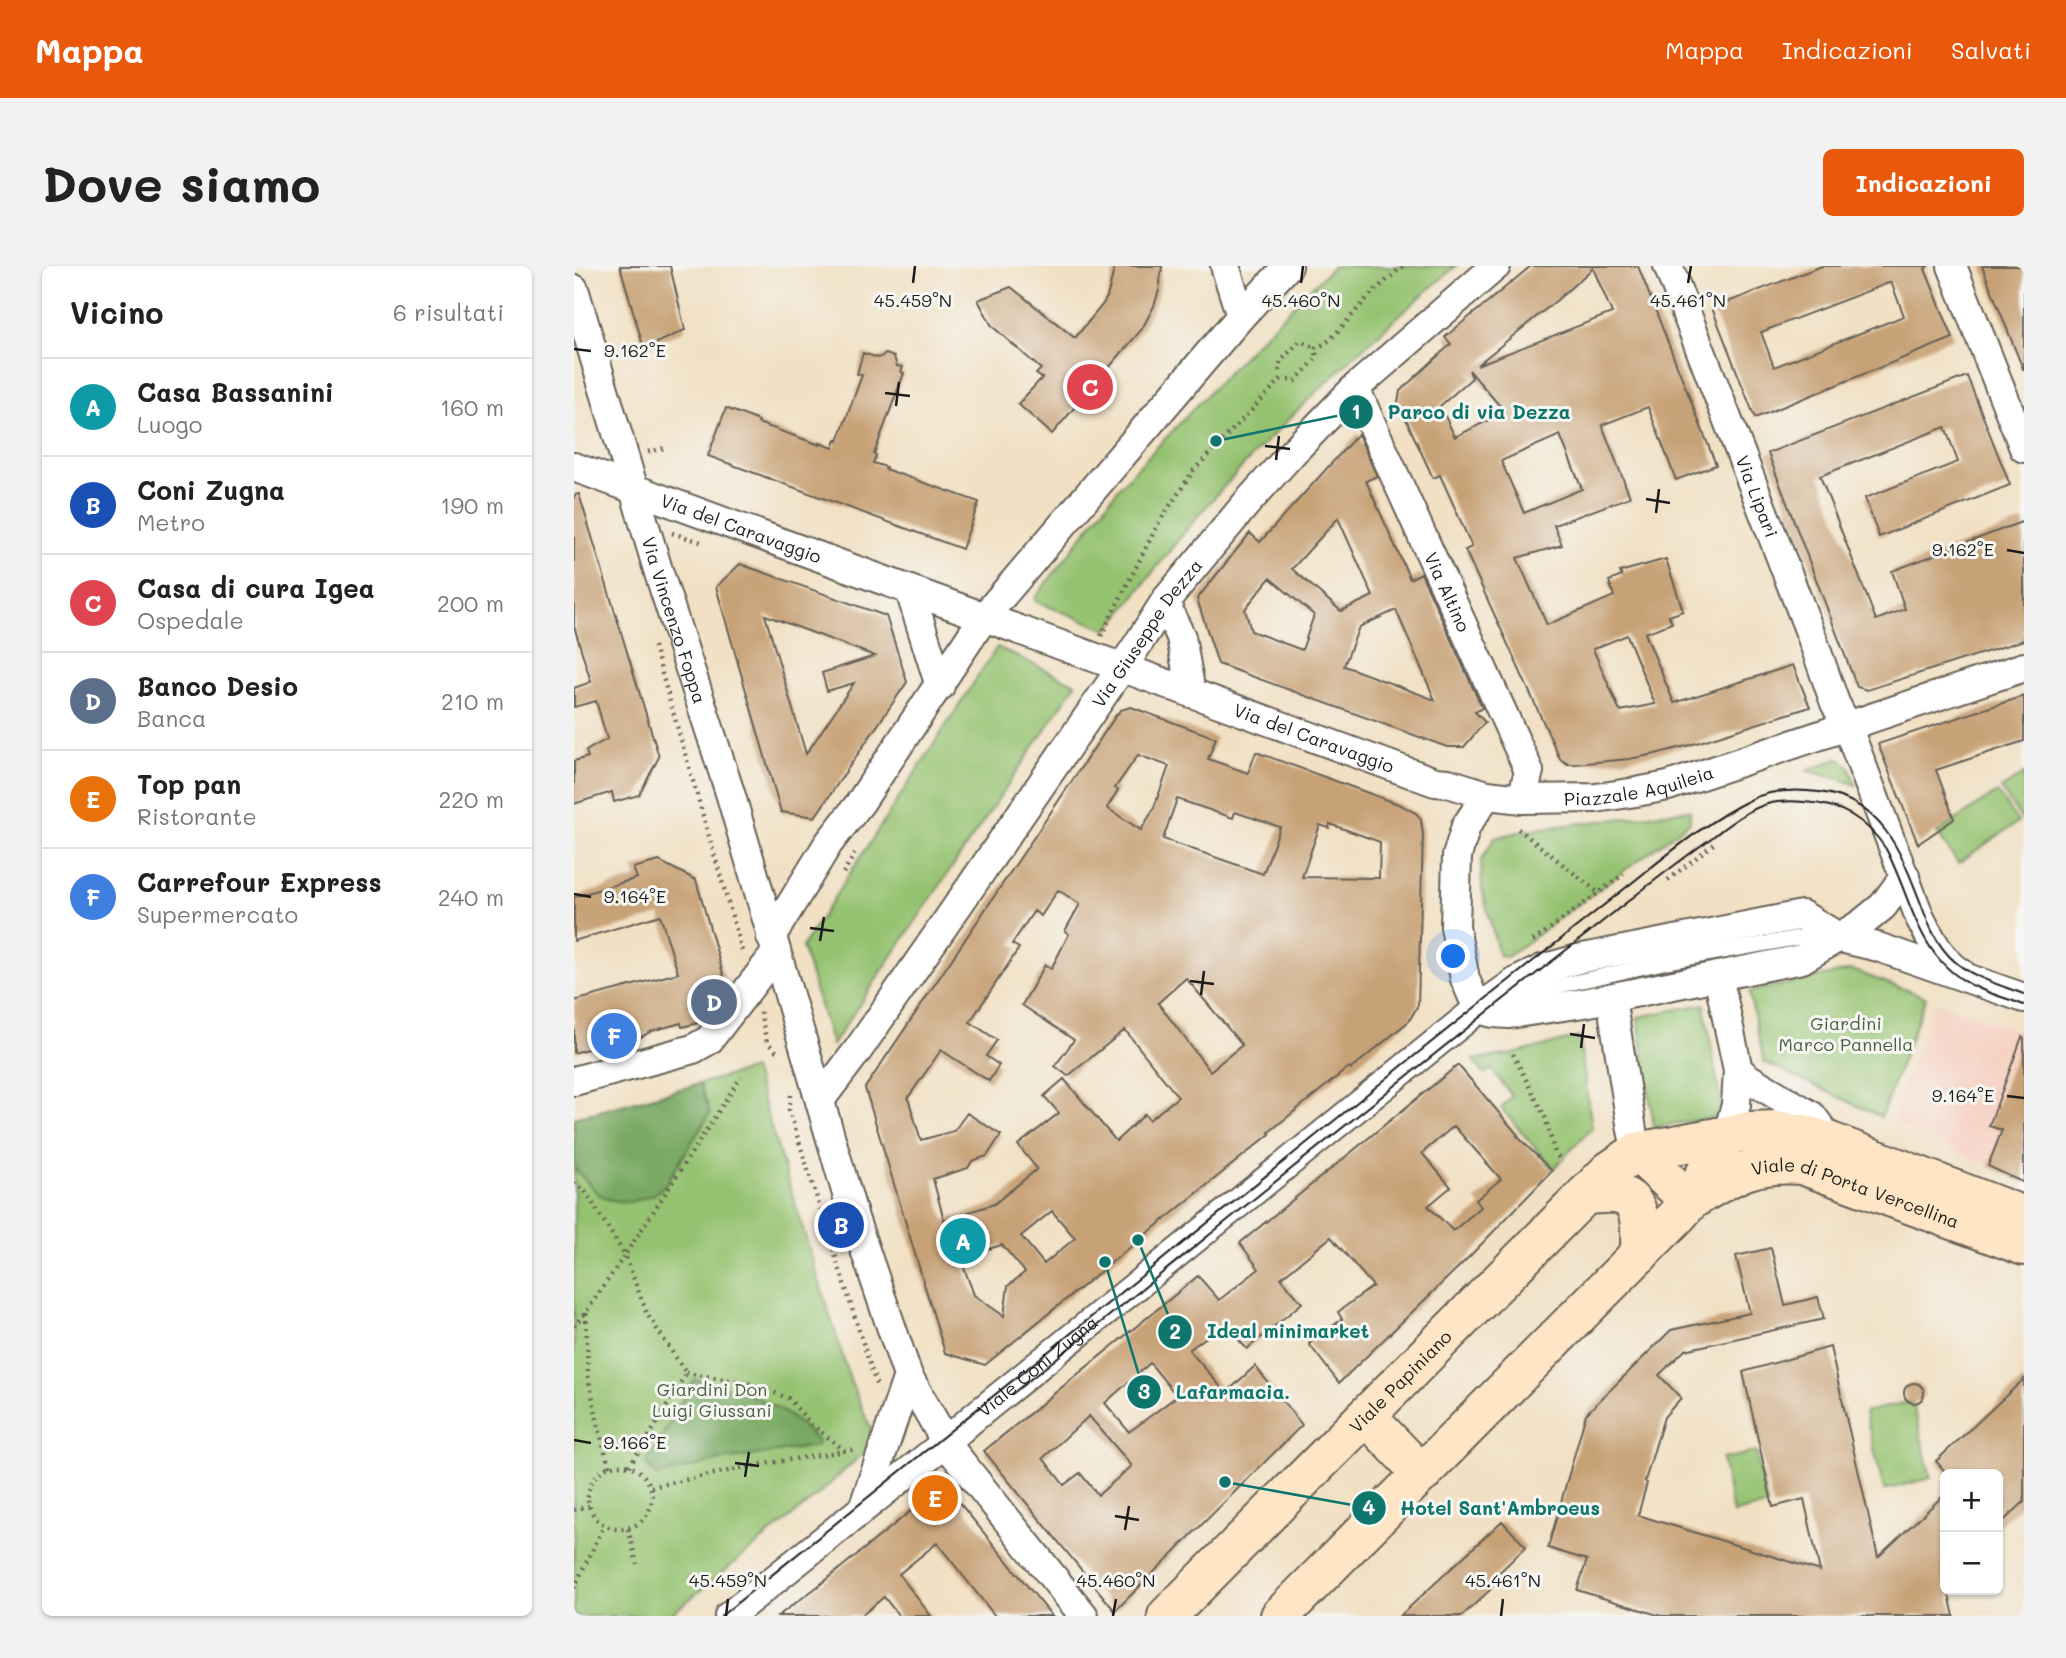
<!DOCTYPE html>
<html lang="it">
<head>
<meta charset="utf-8">
<style>
  body { margin:0; font-family:Mali,sans-serif; background:#f2f2f2; color:#222 }
  .controls { position:absolute; right:21px; bottom:21px; display:grid; overflow:hidden; border-radius:10px; box-shadow:0 2px 5px #0004 }
  .controls button { width:63px; height:63px; display:grid; place-items:center; padding:0; border:0; border-bottom:2px solid #e0e0e0; background:#fff; color:#222; font:35px sans-serif }
  .you { position:absolute; left:880px; top:691px; width:24px; height:24px; margin:-18px; border:5px solid #fff; border-radius:50%; background:#1a73e8; box-shadow:0 0 0 10px #1a73e833 }
  .badge { display:grid; place-items:center; width:46px; height:46px; border-radius:50%; background:#ea580c; color:#fff; font-size:23px; font-weight:700 }
  .pin { position:absolute; translate:-50% -50%; border:4px solid #fff; box-shadow:0 2px 7px #0006 }
  .list { margin:0; padding:0; list-style:none }
  h2 { display:flex; justify-content:space-between; align-items:center; height:91px; margin:0; padding:0 28px; font-size:30px }
  h2 small { font-size:23px; font-weight:400; color:#767676 }
  .list li { display:grid; grid-template-columns:46px 1fr auto; gap:21px; align-items:center; box-sizing:border-box; height:98px; padding:0 28px; border-top:2px solid #e0e0e0 }
  .list b { display:block; font-size:26px; white-space:nowrap }
  .list p { margin:0; font-size:23px; white-space:nowrap; color:#767676 }
  .list em { font-size:23px; font-style:normal; color:#767676 }
  .map { position:relative; flex:none; width:1450px; height:1350px; overflow:hidden; border-radius:10px }
  header { display:flex; align-items:center; gap:42px; box-sizing:border-box; height:98px; padding:0 35px; background:#ea580c; color:#fff }
  header strong { font-size:33px }
  nav { display:flex; gap:38px; margin-inline-start:auto; font-size:24px }
  .intro { display:flex; align-items:center; justify-content:space-between; box-sizing:border-box; height:168px; padding:0 42px }
  h1 { margin:0; font-size:49px }
  .button { padding:18px 32px; border-radius:10px; background:#ea580c; color:#fff; font-size:24px; font-weight:700 }
  main { display:flex; gap:42px; padding:0 42px }
  aside { flex:1; background:#fff; border-radius:10px; box-shadow:0 2px 5px #0004 }
  .map>svg:first-child { display:block }
  .built { fill:#f6d2c3 }
  .green { fill:#95c270; stroke:#586f46; stroke-width:2 }
  .forest { fill:#78a862; stroke:#4a623f; stroke-width:2 }
  .building { fill:#c8a277; fill-rule:evenodd }
  .lines { fill:none; stroke-linecap:round; stroke-linejoin:round }
  .service-casing { stroke:#676156; stroke-width:18 }
  .minor-casing { stroke:#676156; stroke-width:32 }
  .secondary-casing { stroke:#676156; stroke-width:42 }
  .path { stroke:#676156; stroke-width:4.5; stroke-dasharray:2 5; stroke-linecap:butt }
  .service { stroke:#fff; stroke-width:14 }
  .minor { stroke:#fff; stroke-width:28 }
  .secondary { stroke:#fee5c5; stroke-width:38 }
  .tram { stroke:#1c1c1c; stroke-width:2 }
  .ticks { fill:none; stroke:#1c1c1c; stroke-width:2.5 }
  .labels { text-anchor:middle; dominant-baseline:central; stroke-width:6; stroke-linejoin:round; paint-order:stroke }
  .street-label { font-size:18px; fill:#1c1c1c; stroke:#f6f6f2 }
  .park-label { font-size:18px; fill:#4c5e3e; stroke:#f6f6f2 }
  .ticks-label { font-size:18px; text-anchor:middle; fill:#1c1c1c; stroke:#f6f6f2; stroke-width:6; stroke-linejoin:round; paint-order:stroke }
  .leader { fill:none; stroke:#0f766e; stroke-width:2.5 }
  .callout-dot { fill:#0f766e; stroke:#f6f6f2; stroke-width:2.5 }
  .mark-label { font-size:21px; text-anchor:middle; font-weight:bold; fill:#fff }
  .callout-label { font-size:19px; text-anchor:middle; font-weight:bold; fill:#0f766e; stroke:#f6f6f2; stroke-width:6; stroke-linejoin:round; paint-order:stroke }
</style>
</head>
<body>
<header>
<strong>Mappa</strong>
<nav><a>Mappa</a><a>Indicazioni</a><a>Salvati</a></nav>
</header>
<div class="intro"><h1>Dove siamo</h1><a class="button">Indicazioni</a></div>
<main>
<aside>
<h2>Vicino<small>6 risultati</small></h2>
<ul class="list">
<li><span class="badge" style="background:#0f9aa8">A</span><div><b>Casa Bassanini</b><p>Luogo</p></div><em>160 m</em></li>
<li><span class="badge" style="background:#1a4fb4">B</span><div><b>Coni Zugna</b><p>Metro</p></div><em>190 m</em></li>
<li><span class="badge" style="background:#e0444e">C</span><div><b>Casa di cura Igea</b><p>Ospedale</p></div><em>200 m</em></li>
<li><span class="badge" style="background:#5c6f8a">D</span><div><b>Banco Desio</b><p>Banca</p></div><em>210 m</em></li>
<li><span class="badge" style="background:#e8710a">E</span><div><b>Top pan</b><p>Ristorante</p></div><em>220 m</em></li>
<li><span class="badge" style="background:#3f7fe0">F</span><div><b>Carrefour Express</b><p>Supermercato</p></div><em>240 m</em></li>
</ul>
</aside>
<div class="map">
<svg width="1450" height="1350" viewBox="0 0 1450 1350">
  <rect width="100%" height="100%" fill="#f6f6f2"/>
  <filter id="ink" filterUnits="userSpaceOnUse"><feTurbulence type="fractalNoise" baseFrequency=".0143" numOctaves="2"/><feDisplacementMap in="SourceGraphic" scale="14" xChannelSelector="R" yChannelSelector="G"/><feConvolveMatrix kernelMatrix="1 2 1 2 8 2 1 2 1" color-interpolation-filters="sRGB"/></filter>
  <filter id="wash" filterUnits="userSpaceOnUse"><feTurbulence type="fractalNoise" baseFrequency=".00686" numOctaves="4" result="noise"/><feDisplacementMap in="SourceGraphic" scale="28" xChannelSelector="R" yChannelSelector="G"/><feGaussianBlur stdDeviation="1.57" result="paint"/><feColorMatrix in="noise" values="0 0 0 0 0 0 0 0 0 0 0 0 0 0 0 0 0 1.4 0 .05"/><feComposite in="paint" operator="in"/></filter>
  <g filter="url(#wash)">
    <rect width="100%" height="100%" fill="#f1e0c3"/>
    <path class="built" d="M1361,735L1450,767V917L1318,855Z"/>
    <path class="green" d="M759,0H882C793,76 707,155 630,243C596,282 566,324 534,364L461,335V332L548,218L679,80Z
      M423,381L502,418L258,779L228,681Z
      M1262,493C1277,495 1277,507 1282,519L1266,513L1233,505Z
      M1450,508V553L1448,554L1427,523Z
      M1423,526L1444,556L1384,597L1363,567Z
      M1116,544V556L933,691L925,690L908,623L907,595L920,572L953,564Z
      M1278,704L1352,731L1307,851L1190,796L1175,726Z
      M1130,738L1149,850L1080,861L1064,751Z
      M1005,771L1018,862L979,903L927,842L938,830L917,803L910,808L899,794L939,788Z
      M179,803L276,1114L299,1168L298,1179L244,1229L95,1350H0V852Z
      M1338,1135L1357,1212L1310,1224L1291,1146Z
      M1182,1186L1193,1240L1159,1247L1148,1193Z"/>
    <path class="forest" d="M126,818L136,847L91,919L79,929L56,936L36,934L24,928L0,902V852Z
      M120,1113C168,1124 210,1137 244,1176L242,1180L142,1195L83,1210L72,1198Z"/>
    <g id="blocks">
      <path class="building" d="M46,0H96L111,64L70,83Z
        M541,0H588L585,24L580,40L568,63L478,168L444,138L468,112L462,108L467,103L418,60L404,34L437,21L501,72L529,38L533,31Z
        M957,0H1064L1142,199L1102,214L1074,141L1028,159L1056,231L980,259L988,279L943,292L973,359L1040,330L1035,315L1048,310L1046,306L1092,293L1109,345L1095,350L1098,357L1071,367L1100,437L1219,399L1236,441L1116,479L1081,488L1055,493L1001,498H994L986,493L891,284L898,281L880,240L866,209L859,212L824,136L826,125L877,78L871,71ZM1019,2L1038,47L903,99L983,34ZM895,104L931,146L881,171L866,140L898,112ZM986,169L1008,223L950,247L927,195ZM1053,369L1081,438L1046,445L1019,383Z
        M1248,0H1354L1351,3L1379,72L1181,152L1138,42ZM1317,16L1330,50L1200,101L1187,66Z
        M1408,0H1450V103H1449Z
        M289,87L304,92L312,88L320,91L323,100L329,101L327,106L330,107L300,188L302,189L299,197L312,201L311,203L405,236L388,283L134,190L152,142L185,155L184,157L246,179V177L259,182L262,174L264,175L288,109L283,108Z
        M1393,110L1436,219L1305,271L1291,232L1384,196L1371,161L1246,210L1302,354L1331,343L1318,305L1450,255V374L1293,424L1283,421L1194,187Z
        M784,168L803,210L792,215L836,313L847,307L908,442L901,446L911,456L890,481H873L644,398L623,333L676,267L686,276ZM764,252L799,330L767,345L718,303ZM696,312L740,349L728,384L677,365L671,343ZM822,344L861,434L770,400L785,361Z
        M5,228L85,491L65,529L40,536L38,526L0,538V495L14,491L12,485L33,473L22,435L0,441V422L17,416L0,360V229Z
        M166,298L312,350L328,400L333,416L241,551L207,546L142,321ZM191,349L301,390L248,407L253,425L280,417L232,488Z
        M1450,430V475L1362,504L1380,553L1344,578L1304,478Z
        M557,441L642,472L634,493L674,507L682,486L827,539L843,548L847,554L849,568L844,739L835,755L777,803L775,801L695,866L696,868L411,1099L371,1087L291,822L543,448L547,444ZM564,489L595,500L579,544L567,564L533,542L544,524L541,522ZM603,533L659,552L661,546L706,561L689,608L589,573ZM756,558L806,576L805,612L728,611L746,559L755,562ZM484,624L506,638L491,665L495,668L477,703L471,699L448,739L500,774L481,800L494,810L551,764L604,831L575,854L571,848L542,875L490,813L470,830L485,847L444,879L463,903L420,938L370,954L359,913L394,902L398,895L413,890L427,869L393,847L380,865L347,874L334,832L367,784L415,815L425,799L412,790L423,774L396,756L445,682L438,678L460,645L467,650ZM612,712L668,779L636,805L584,737ZM478,945L501,972L470,998L447,970ZM428,979L451,1006L434,1020L430,1050L400,1029L386,991Z
        M85,595L122,614L152,718L141,740L128,756L108,761L107,757L78,765L65,772L39,777L27,783H13L0,787V735L104,707L86,649L0,675V631L63,612L59,602Z
        M1448,771L1450,772V917L1414,900L1428,864L1415,860Z
        M884,799L944,869L943,870L978,905L896,990L765,1117L735,1078L768,1053L764,1046L799,1020L757,971L707,1012L728,1037L673,1083L650,1058L615,1084L652,1127L681,1100L728,1159L541,1345L410,1185L624,1010L645,1034L685,1003L666,977ZM880,860L927,913L902,934L907,941L879,965L854,940L877,921L848,887ZM576,1097L603,1130L555,1166L531,1137ZM515,1150L558,1200L524,1229L506,1207L490,1219L469,1192Z
        M1197,982L1211,1039L1244,1031L1250,1053L1111,1084L1085,1109L1107,1132L1090,1151L1071,1215L1073,1217L1064,1249L1246,1305L1230,1233L1199,1241L1169,1106L1256,1081L1304,1291L1371,1228V1324H1374L1380,1350H1087L1003,1324L1013,1294L974,1282L1012,1148L1097,1064L1176,1047L1162,990Z
        M1450,1113V1236L1424,1260V1208H1373L1362,1195Z
        M1330 1127a10 10 0 1 1 20 0a10 10 0 1 1-20 0Z
        M370,1218L478,1350H421L363,1277L325,1308L357,1350H325L310,1331L287,1350H204L243,1321Z
        M928,1255L952,1281L912,1319L916,1324L888,1350H826Z"/>
    </g>
  </g>
  <g filter="url(#ink)">
    <use href="#blocks" fill-opacity="0" stroke="#676156" stroke-width="2"/>
    <g class="lines">
      <defs>
        <path id="service" d="M934,731L1096,695L1228,671L1254,672"/>
        <g id="minor">
          <path d="M651,0L667,50"/>
          <path id="s1" d="M1094,0L1237,369L1261,437L1273,460L1346,652C1356,672 1367,694 1387,707"/>
          <path d="M1378,0L1450,182"/>
          <path id="s2" d="M0,23L84,304L157,530L280,952L334,1110L374,1180L510,1350"/>
          <path id="s3" d="M781,122L955,505L948,533"/>
          <path id="s4" d="M0,201L861,516L874,517L913,529L948,533L1022,532L1062,526L1094,520L1450,401"/>
          <path d="M336,325L366,420"/>
          <path d="M592,334L595,346L607,371L617,427"/>
          <path d="M197,671L254,578L286,537L410,351L667,50L714,0"/>
          <path d="M1144,710L1164,804L1162,839L1153,870"/>
          <path d="M1037,732L1058,864L1063,886"/>
          <path d="M904,743L919,747L935,748L1010,737L1228,693L1287,658L1309,640L1331,610"/>
          <path d="M904,743L891,713L881,661L883,590L892,560L913,529"/>
          <path d="M1164,804L1174,812L1238,850L1257,876"/>
          <path d="M0,815L119,783L135,774L202,687"/>
          <path id="s5" d="M246,834L284,784L560,384L592,334L672,238L718,187L781,122L922,0"/>
          <path d="M290,1240L334,1110"/>
          <path id="s6" d="M155,1350L372,1176L398,1153L904,743L942,716L968,703L1004,693L1228,649L1266,672L1304,681L1450,732"/>
        </g>
        <g id="secondary">
          <path d="M1063,886L1116,935"/>
          <path d="M1011,929C1021,929 1031,927 1040,928C1071,930 1066,966 1066,988"/>
          <path id="s7" d="M1117,934C1161,908 1176,896 1228,899L1450,980"/>
          <path d="M792,1150L848,1208"/>
          <path id="s8" d="M593,1350L1035,905L1063,886L1176,865L1202,864L1228,868L1257,876L1450,950"/>
          <path d="M706,1350L1105,948L1116,935L1153,870"/>
        </g>
      </defs>
      <use href="#service" class="service-casing"/>
      <use href="#minor" class="minor-casing"/>
      <use href="#secondary" class="secondary-casing"/>
      <path class="path" d="M705,105L706,96L726,75L741,82
        M714,114L721,115L743,92L741,82L750,78L757,73L798,27L829,0
        M74,186L91,182
        M98,267L127,276
        M527,370L584,258L619,205L710,110
        M80,380L169,688
        M944,563L1025,627
        M269,607L281,588
        M1094,614L1143,575
        M959,675L1050,608
        M186,746L193,776L205,788
        M939,788L971,851L981,887L988,896
        M217,829L215,844L303,1121
        M0,917L11,925L51,989L12,1046L0,1060
        M12,1047L14,1110L24,1158L35,1201
        M112,1107L174,1117L214,1132L237,1158L271,1185
        M14 1231a32 32 0 1 1 64 0a32 32 0 1 1-64 0Z
        M55,1200L77,1167L112,1107L73,1048L51,989L167,811
        M77,1221L183,1199L283,1183
        M0,1244L15,1240
        M54,1263L63,1298
        M0,1322L30,1260"/>
      <use href="#service" class="service"/>
      <use href="#minor" class="minor"/>
      <use href="#secondary" class="secondary"/>
      <path class="tram" d="M438,1128C630,974 820,818 1014,667C1054,635 1094,603 1136,573C1154,559 1175,542 1197,537C1208,535 1220,535 1230,536C1267,538 1292,553 1312,583C1339,635 1344,696 1404,722C1419,729 1435,733 1450,739
        M147,1350C376,1165 605,980 834,795C902,740 971,686 1040,631C1084,597 1128,557 1178,533C1199,523 1222,523 1245,526C1308,534 1327,586 1347,638C1354,657 1361,675 1375,690C1395,711 1423,718 1450,728"/>
    </g>
  </g>
  <path class="ticks" d="M339,17L341,0M727,17L729,0M1114,17L1117,0M0,83L17,85M311,127L336,130M322,140L325,116M691,180L716,183M702,194L705,170M1072,233L1096,237M1082,247L1085,223M1433,284L1450,287M0,628L17,631M236,662L260,665M246,675L250,651M616,715L640,718M627,729L630,705M996,768L1021,772M1007,782L1010,758M1433,830L1450,832M0,1174L17,1177M161,1197L185,1200M171,1211L175,1186M541,1250L565,1254M551,1264L555,1240M152,1350L154,1333M539,1350L542,1333M927,1350L929,1333"/>
  <g class="labels">
    <g class="street-label">
      <text stroke="none"><textPath href="#s1" startOffset="247">Via Lipari</textPath></text>
      <text stroke="none"><textPath href="#s4" startOffset="178">Via del Caravaggio</textPath></text>
      <text stroke="none"><textPath href="#s3" startOffset="224">Via Altino</textPath></text>
      <text stroke="none"><textPath href="#s2" startOffset="346">Via Vincenzo Foppa</textPath></text>
      <text stroke="none"><textPath href="#s5" startOffset="570">Via Giuseppe Dezza</textPath></text>
      <text stroke="none"><textPath href="#s4" startOffset="788">Via del Caravaggio</textPath></text>
      <text stroke="none"><textPath href="#s4" startOffset="1124">Piazzale Aquileia</textPath></text>
      <text stroke="none"><textPath href="#s7" startOffset="177">Viale di Porta Vercellina</textPath></text>
      <text stroke="none"><textPath href="#s6" startOffset="397">Viale Coni Zugna</textPath></text>
      <text stroke="none"><textPath href="#s8" startOffset="331">Viale Papiniano</textPath></text>
    </g>
    <g class="park-label">
      <text x="1272" y="757">Giardini<tspan x="1272" dy="21">Marco Pannella</tspan></text>
      <text x="138" y="1123">Giardini Don<tspan x="138" dy="21">Luigi Giussani</tspan></text>
    </g>
  </g>
  <g class="ticks-label">
    <text x="339" y="41">45.459°N</text>
    <text x="727" y="41">45.460°N</text>
    <text x="1114" y="41">45.461°N</text>
    <text x="61" y="91">9.162°E</text>
    <text x="1389" y="290">9.162°E</text>
    <text x="61" y="637">9.164°E</text>
    <text x="1389" y="836">9.164°E</text>
    <text x="61" y="1183">9.166°E</text>
    <text x="154" y="1321">45.459°N</text>
    <text x="542" y="1321">45.460°N</text>
    <text x="929" y="1321">45.461°N</text>
  </g>
  <path class="leader" d="M642 175L782 146M564 974L601 1066M531 996L570 1126M651 1216L795 1242"/>
  <g class="callout-dot">
    <circle cx="642" cy="175" r="7"/>
    <circle cx="564" cy="974" r="7"/>
    <circle cx="531" cy="996" r="7"/>
    <circle cx="651" cy="1216" r="7"/>
    <circle cx="782" cy="146" r="18"/>
    <circle cx="601" cy="1066" r="18"/>
    <circle cx="570" cy="1126" r="18"/>
    <circle cx="795" cy="1242" r="18"/>
  </g>
  <g class="mark-label">
    <text x="782" y="153">1</text>
    <text x="601" y="1073">2</text>
    <text x="570" y="1133">3</text>
    <text x="795" y="1249">4</text>
  </g>
  <g class="callout-label">
    <text x="905" y="153">Parco di via Dezza</text>
    <text x="714" y="1072">Ideal minimarket</text>
    <text x="659" y="1133">Lafarmacia.</text>
    <text x="926" y="1249">Hotel Sant'Ambroeus</text>
  </g>
</svg>
<div class="controls">
<button>+</button>
<button>−</button>
</div>
<div class="you"></div>
<div class="pin badge" style="left:389px;top:975px;background:#0f9aa8">A</div>
<div class="pin badge" style="left:267px;top:959px;background:#1a4fb4">B</div>
<div class="pin badge" style="left:516px;top:121px;background:#e0444e">C</div>
<div class="pin badge" style="left:140px;top:736px;background:#5c6f8a">D</div>
<div class="pin badge" style="left:361px;top:1232px;background:#e8710a">E</div>
<div class="pin badge" style="left:40px;top:770px;background:#3f7fe0">F</div>
</div>
</main>
</body>
</html>
